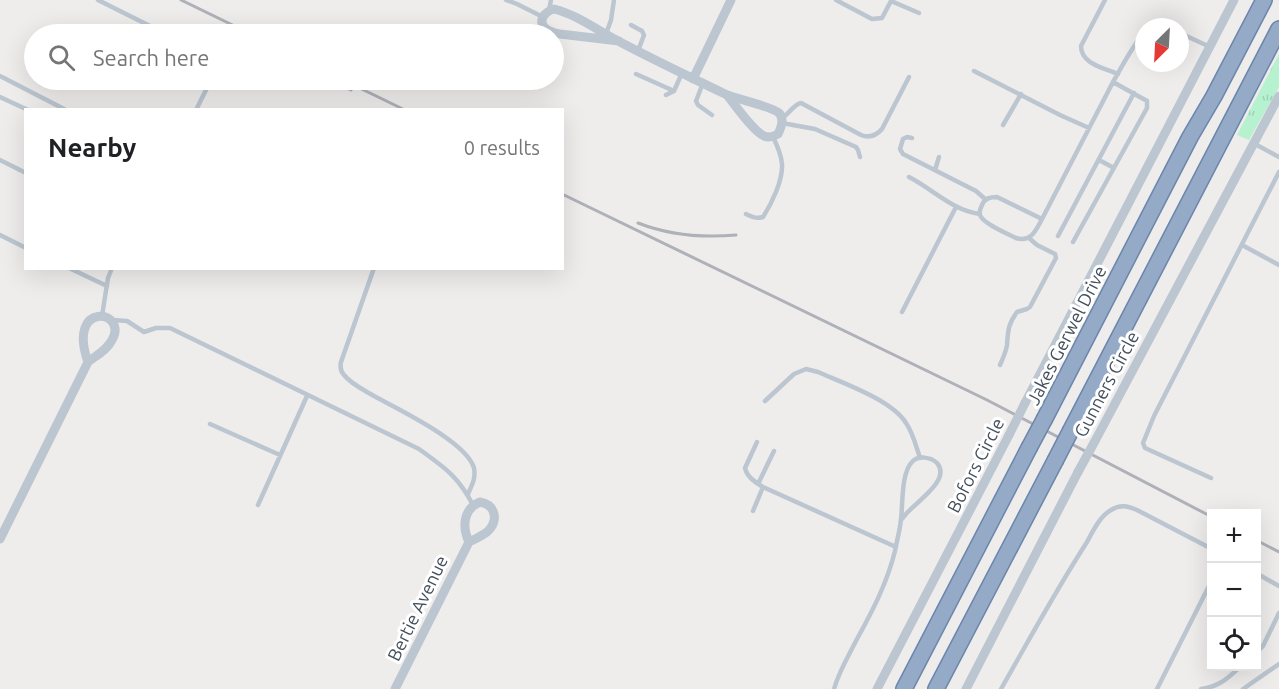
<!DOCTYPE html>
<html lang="en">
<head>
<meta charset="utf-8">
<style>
  body { margin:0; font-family:Ubuntu,sans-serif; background:#f2f2f2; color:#202124 }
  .controls { position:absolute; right:18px; bottom:18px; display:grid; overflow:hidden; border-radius:0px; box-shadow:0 6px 24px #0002 }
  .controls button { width:54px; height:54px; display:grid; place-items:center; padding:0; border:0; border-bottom:2px solid #e0e0e0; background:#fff; color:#202124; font:30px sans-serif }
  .compass { position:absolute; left:1135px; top:18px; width:54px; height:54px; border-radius:50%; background:#fff; box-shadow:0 6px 24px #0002; rotate:204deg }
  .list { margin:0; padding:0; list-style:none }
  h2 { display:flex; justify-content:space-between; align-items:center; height:78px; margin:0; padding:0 24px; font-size:26px }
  h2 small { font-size:20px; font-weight:400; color:#757577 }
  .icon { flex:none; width:33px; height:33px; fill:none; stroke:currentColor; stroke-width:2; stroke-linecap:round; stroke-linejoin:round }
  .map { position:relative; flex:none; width:1279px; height:689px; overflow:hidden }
  .search { position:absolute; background:#fff; box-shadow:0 6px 24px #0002; left:24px; top:24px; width:540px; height:66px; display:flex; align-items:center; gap:15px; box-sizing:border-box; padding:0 21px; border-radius:33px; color:#757577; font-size:22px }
  .panel { position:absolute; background:#fff; box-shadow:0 6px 24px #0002; left:24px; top:108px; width:540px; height:162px; border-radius:0px }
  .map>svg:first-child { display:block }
  .grass { fill:url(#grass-tufts) }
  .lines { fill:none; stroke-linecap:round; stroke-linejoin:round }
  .trunk-casing { stroke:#6b86ab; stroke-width:18 }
  .service { stroke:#bbc6d0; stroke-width:4.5 }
  .minor { stroke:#bbc6d0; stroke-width:9 }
  .trunk { stroke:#94aac7; stroke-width:15 }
  .rail { stroke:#aeb1b8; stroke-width:3 }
  .trunk-bridge-casing { stroke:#6b86ab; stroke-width:18; stroke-linecap:butt }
  .minor-bridge { stroke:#bbc6d0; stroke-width:9 }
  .trunk-bridge { stroke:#94aac7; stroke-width:15 }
  .labels { text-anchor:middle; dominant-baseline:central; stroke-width:6; stroke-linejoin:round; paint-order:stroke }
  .street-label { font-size:18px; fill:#434f5b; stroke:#fff }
</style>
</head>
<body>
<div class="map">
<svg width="1279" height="689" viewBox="0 0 1279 689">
  <defs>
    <pattern id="grass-tufts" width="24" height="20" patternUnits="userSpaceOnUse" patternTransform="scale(1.5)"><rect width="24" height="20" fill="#b6f2d0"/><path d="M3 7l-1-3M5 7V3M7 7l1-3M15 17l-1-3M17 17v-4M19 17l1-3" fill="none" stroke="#9ed1b5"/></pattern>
  </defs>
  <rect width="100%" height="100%" fill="#efecec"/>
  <path class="grass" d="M1279,54V87L1249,140L1237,135Z"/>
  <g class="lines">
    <defs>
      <path id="trunk" d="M1045,418L1190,137L1214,96L1264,0
        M1071,430L1279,29
        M904,689L1029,448
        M936,689L1055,461"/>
    </defs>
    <use href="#trunk" class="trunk-casing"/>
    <path class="service" d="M98,0L166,34
      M506,0L517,4L543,17
      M836,0L872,19L882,18L891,1L919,13
      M1105,0L1081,46C1081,64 1104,68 1118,74
      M549,10L551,0
      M631,25L642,31L644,35L638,51
      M1152,27H1164
      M1180,33L1210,47
      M606,34L611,20L614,0
      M974,71L1060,115L1089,128
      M636,74L674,91
      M0,76L66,110
      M703,83L696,101L698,105L712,115
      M666,95L674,91L682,73
      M0,97L28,110
      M196,110L211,80
      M782,118C789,114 794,104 801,103L861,135C869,138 876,136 882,129L909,77
      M782,123L815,129L856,147L858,150L860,157
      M1003,125L1021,94
      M912,138L907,137L903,139L900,149L903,154L976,191L985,199
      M1255,144L1279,157
      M0,160L26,173
      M1099,160L1114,168
      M935,170L939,157
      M909,177C934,190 952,210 980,214
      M746,214C752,217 756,219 763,217C772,203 783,180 782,164C781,154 777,145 773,137
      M1042,219L997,197C990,197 985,198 982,205C981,207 979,212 980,215C982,223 1008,234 1016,238C1031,243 1036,230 1042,219L1113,82C1123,65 1131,48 1144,33
      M0,235L26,248
      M1058,236L1134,93
      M1073,242L1147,108V101L1113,82
      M1242,245L1279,265
      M69,268L107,286
      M374,268L341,362C340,367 340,371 344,375C351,384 364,390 374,396C398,409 467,442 474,468C476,478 472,485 468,494
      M902,312L956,207
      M102,316L108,278L112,268
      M113,320L127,321L144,332L156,328H170L419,449C445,468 458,476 473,505
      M1000,365C1003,358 1006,352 1007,345C1008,331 1008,324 1017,312L1027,309L1030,307L1056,258L1055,254L1037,245L1029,238
      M765,401L794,374L806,369L818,372C843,383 892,400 906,423C913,433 916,446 920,458
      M210,424L280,455
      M757,442L745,468C747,477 755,482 763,487L896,547
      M1211,478L1145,448L1143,443L1154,416L1279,172
      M758,484L774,451
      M258,505L307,396
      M753,511L763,487
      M1256,573L1279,586
      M1256,653L1263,646L1279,613
      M834,689C839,671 849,655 857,639C873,610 887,583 895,551C897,540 900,530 901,519C903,504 901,473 912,462C918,455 931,457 937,463C951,479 919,500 910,510C906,513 904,517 901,520
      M1001,689C1029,640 1056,590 1087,542C1093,531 1100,516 1111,510C1121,504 1127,506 1137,510L1212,549
      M1157,689L1212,580
      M1201,689C1219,687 1228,678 1241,666
      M1243,689L1279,664"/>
    <path class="minor" d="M619,41L560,34C555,33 549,32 545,28C537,20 546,11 554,9C578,15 598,31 620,42C654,60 688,76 723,93C735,99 771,106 779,113C785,119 781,128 778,134C773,137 769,138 764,136C753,131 735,105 727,95
      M693,79L731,0
      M1025,403L1234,0
      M1095,441L1279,96
      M480,502C496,505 499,521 487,532C482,536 475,539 469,542C462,527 463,509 480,502Z
      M0,539L88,362C97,355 107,350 112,340C129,310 66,300 88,362
      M395,689L469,542
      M877,689L1009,435
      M966,689L1078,472"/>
    <use href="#trunk" class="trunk"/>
    <path class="rail" d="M181,0L251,34
      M330,80L351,90
      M343,80L405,110
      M562,194L987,400L1212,517
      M638,223C669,235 703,238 736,235
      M1256,540L1279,552"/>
    <defs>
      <path id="trunk-bridge" d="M1029,448L1045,418
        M1055,461L1071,430"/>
    </defs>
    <use href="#trunk-bridge" class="trunk-bridge-casing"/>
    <path class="minor-bridge" d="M1009,435L1025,403
      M1078,472L1095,441"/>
    <use href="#trunk-bridge" class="trunk-bridge"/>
  </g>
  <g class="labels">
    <g class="street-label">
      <text transform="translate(1066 335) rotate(-63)">Jakes Gerwel Drive</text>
      <text transform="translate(1106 384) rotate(-62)">Gunners Circle</text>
      <text transform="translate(975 465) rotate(-63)">Bofors Circle</text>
      <text transform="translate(417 608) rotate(-64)">Bertie Avenue</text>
    </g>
  </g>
</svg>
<div class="controls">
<button>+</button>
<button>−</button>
<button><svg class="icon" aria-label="locate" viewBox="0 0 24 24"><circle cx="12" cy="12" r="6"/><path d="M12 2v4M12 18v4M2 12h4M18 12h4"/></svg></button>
</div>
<svg class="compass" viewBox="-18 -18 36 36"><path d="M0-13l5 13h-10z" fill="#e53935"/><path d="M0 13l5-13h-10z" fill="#757577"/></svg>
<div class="search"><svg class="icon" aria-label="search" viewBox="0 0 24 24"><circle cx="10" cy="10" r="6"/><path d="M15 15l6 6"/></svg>Search here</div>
<section class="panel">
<h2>Nearby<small>0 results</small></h2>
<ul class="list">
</ul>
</section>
</div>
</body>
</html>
